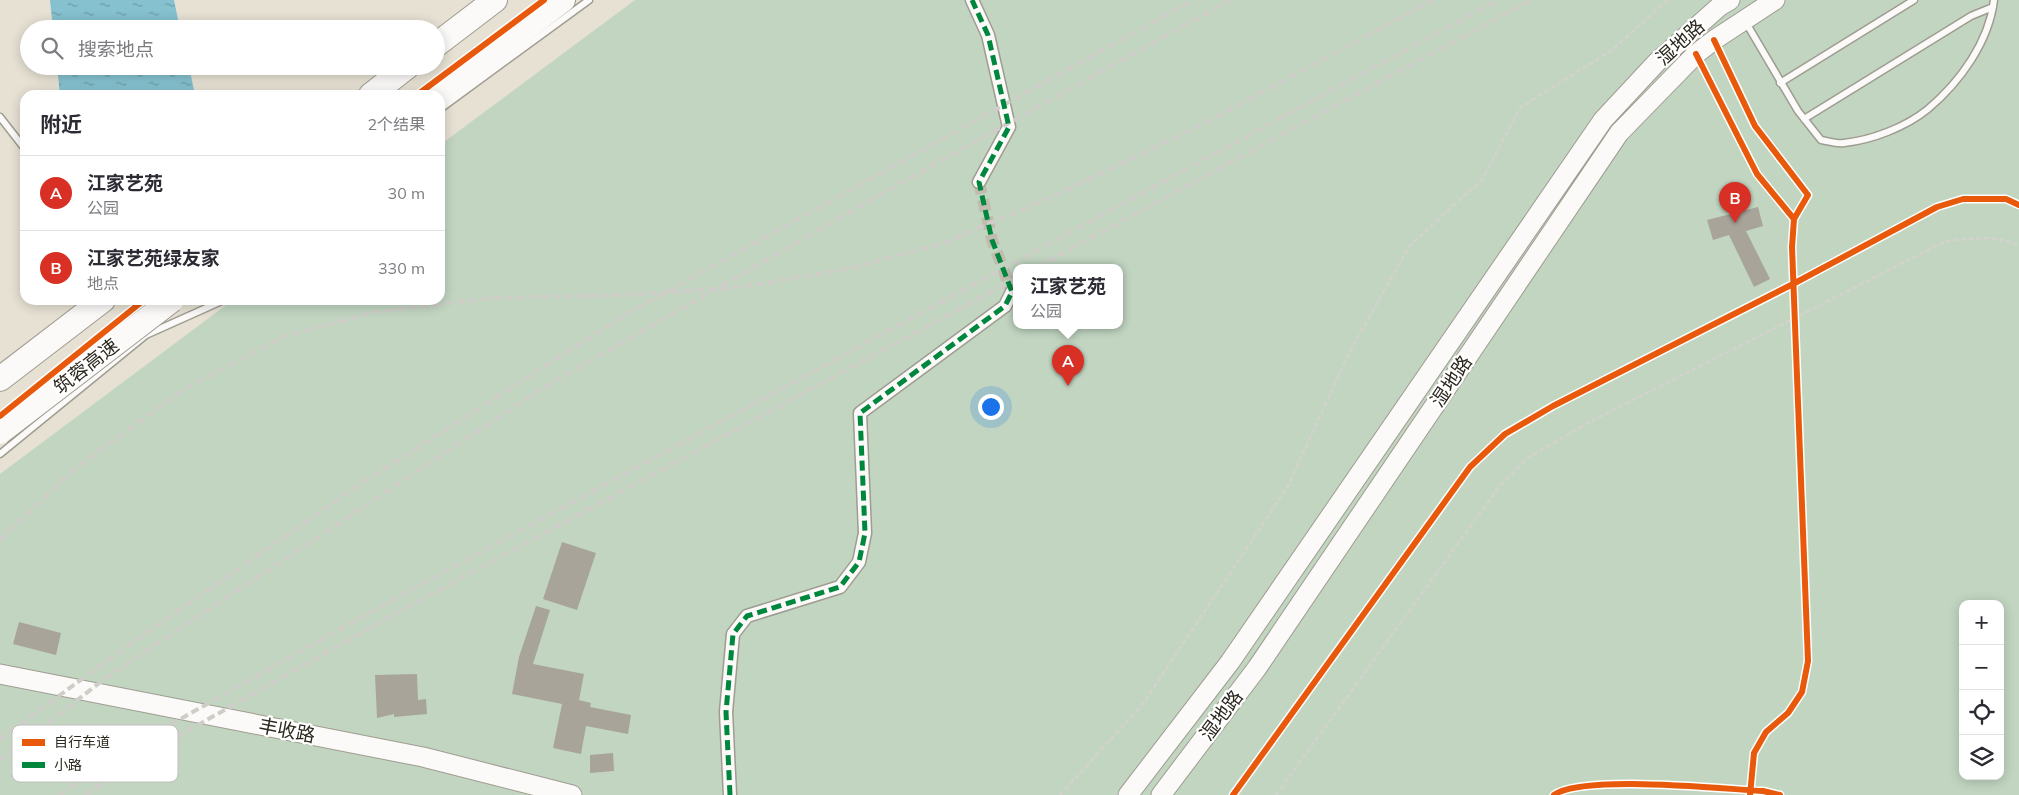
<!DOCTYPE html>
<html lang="zh">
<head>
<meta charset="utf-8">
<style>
  body { margin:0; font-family:Mulish,"Noto Sans SC",sans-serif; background:#f2f2f3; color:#2b2b33 }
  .controls { position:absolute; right:15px; bottom:15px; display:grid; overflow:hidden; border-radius:10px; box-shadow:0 2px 12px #0003 }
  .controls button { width:45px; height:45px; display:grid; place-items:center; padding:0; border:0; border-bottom:1px solid #e1e1e2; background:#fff; color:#2b2b33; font:25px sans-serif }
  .you { position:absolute; left:990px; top:406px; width:18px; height:18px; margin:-12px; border:4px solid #fff; border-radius:50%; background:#1a73e8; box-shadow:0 0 0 8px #1a73e833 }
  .badge { display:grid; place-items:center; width:32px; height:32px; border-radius:50%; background:#d93025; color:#fff; font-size:16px; font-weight:700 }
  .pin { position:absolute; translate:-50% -41px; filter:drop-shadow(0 1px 2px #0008) }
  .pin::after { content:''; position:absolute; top:26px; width:18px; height:15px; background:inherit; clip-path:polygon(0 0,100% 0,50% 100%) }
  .popup { position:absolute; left:1013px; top:264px; width:110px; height:65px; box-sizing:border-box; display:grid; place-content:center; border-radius:10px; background:#fff; filter:drop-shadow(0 1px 4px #0005); font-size:16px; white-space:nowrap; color:#7c7c81 }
  .popup b { font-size:19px; color:#2b2b33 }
  .popup::after { content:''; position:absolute; left:50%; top:100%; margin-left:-10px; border:10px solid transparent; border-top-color:#fff }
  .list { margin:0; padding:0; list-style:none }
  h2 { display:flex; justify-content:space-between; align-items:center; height:65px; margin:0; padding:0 20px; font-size:21px }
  h2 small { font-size:16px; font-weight:400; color:#7c7c81 }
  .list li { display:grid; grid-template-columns:32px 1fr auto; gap:15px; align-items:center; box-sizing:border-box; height:75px; padding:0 20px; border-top:1px solid #e1e1e2 }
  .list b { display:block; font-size:19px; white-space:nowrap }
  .list p { margin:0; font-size:16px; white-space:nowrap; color:#7c7c81 }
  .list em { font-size:16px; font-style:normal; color:#7c7c81 }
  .icon { flex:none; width:28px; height:28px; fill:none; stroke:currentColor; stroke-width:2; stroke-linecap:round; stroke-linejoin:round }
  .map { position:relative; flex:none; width:2019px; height:795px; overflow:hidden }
  .search { position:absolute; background:#fff; box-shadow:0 2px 12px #0003; left:20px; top:20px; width:425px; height:55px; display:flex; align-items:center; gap:12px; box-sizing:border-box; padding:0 18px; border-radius:28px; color:#7c7c81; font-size:19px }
  .panel { position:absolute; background:#fff; box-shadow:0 2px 12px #0003; left:20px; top:90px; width:425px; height:215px; border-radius:15px }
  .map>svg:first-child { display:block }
  .green { fill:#c1d5c1; fill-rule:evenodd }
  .water { fill:url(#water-ripples) }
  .building { fill:#a8a499 }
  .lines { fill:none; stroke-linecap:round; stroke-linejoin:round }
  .street-tunnel { stroke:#c1bcaf; stroke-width:12; stroke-dasharray:12 6; stroke-linecap:butt }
  .lane-casing { stroke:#9f9c91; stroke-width:9 }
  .street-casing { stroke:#9f9c91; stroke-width:15 }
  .secondary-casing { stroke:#9f9c91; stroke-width:21 }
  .highway-casing { stroke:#9f9c91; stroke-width:26 }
  .path { stroke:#d3d2cd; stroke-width:2.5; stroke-dasharray:5 2.5; stroke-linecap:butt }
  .lane { stroke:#fbfaf8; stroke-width:6 }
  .street { stroke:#fbfaf8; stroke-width:12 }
  .secondary { stroke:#fbfaf8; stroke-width:19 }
  .highway { stroke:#fbfaf8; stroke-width:24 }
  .rail { stroke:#cecdc8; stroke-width:4; stroke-dasharray:8 4; stroke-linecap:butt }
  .highway-bridge-casing { stroke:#9f9c91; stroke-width:26; stroke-linecap:butt }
  .highway-bridge { stroke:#fbfaf8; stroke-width:24 }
  .quiet { stroke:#00873e; stroke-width:5; stroke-dasharray:10 5; stroke-linecap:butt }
  .cycleway-casing { stroke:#fff; stroke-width:9 }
  .cycleway { stroke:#e8590c; stroke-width:6 }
  .labels { text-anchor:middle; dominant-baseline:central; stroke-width:4.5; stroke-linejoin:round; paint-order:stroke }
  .street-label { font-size:19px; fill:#2b281e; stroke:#fff }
  .key { fill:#fff; stroke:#bfbebc; stroke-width:1 }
  .key-label { font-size:14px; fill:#2b281e }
</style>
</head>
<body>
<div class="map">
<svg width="2019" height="795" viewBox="0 0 2019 795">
  <defs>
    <pattern id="water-ripples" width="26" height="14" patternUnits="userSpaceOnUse" patternTransform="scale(1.25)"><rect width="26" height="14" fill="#85c1cf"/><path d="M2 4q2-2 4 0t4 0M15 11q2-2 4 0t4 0" fill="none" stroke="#6d9da7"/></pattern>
  </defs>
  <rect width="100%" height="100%" fill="#e6e1d3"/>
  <path class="green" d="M635,0H2019V795H0V474L233,300H440V145ZM1017,267H1119V325H1017ZM1963,604H2000V776H1963Z"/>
  <path class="water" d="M50,0H174L180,29H53Z
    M57,66H189L195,95H60Z"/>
  <path class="building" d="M1758,207L1763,226L1746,231L1770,279L1754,287L1729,235L1713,240L1707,220Z
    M562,542L596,553L577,610L543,599Z
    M536,606L550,610L533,664L584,674L579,700L591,703L590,707L631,715L628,734L586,726L581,754L553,748L562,704L512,694L519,657Z
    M19,622L61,633L56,655L13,644Z
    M417,674L418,700L426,699L427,714L394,717V714L377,718L375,675Z
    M613,753L614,771L590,773V755Z"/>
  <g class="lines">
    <path class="street-tunnel" d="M979,182L992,240L1012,292"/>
    <defs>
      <path id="lane" d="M1745,21L1798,111L1821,140C1828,141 1836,144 1844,143C1872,140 1906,127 1928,109C1960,82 1989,42 1994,0
        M1780,83L1914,0
        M440,109L589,0
        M0,117L25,149
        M1804,119L1971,16L1993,7
        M0,454L146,335L224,300"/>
      <path id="street" d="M972,0L988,35L1009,127L979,182
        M730,795L726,712L733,634L747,616L840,587L859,562L865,533L860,413L1005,306L1012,292"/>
      <path id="secondary" d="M0,674L423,757L572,795
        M1128,795L1230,662L1603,120L1657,62L1720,6L1730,0
        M1161,795L1257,668L1619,133L1696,54L1714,40L1775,0"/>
      <path id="highway" d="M436,45L495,0
        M371,95L408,66
        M438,95L563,0
        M0,379L103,300"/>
    </defs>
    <use href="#lane" class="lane-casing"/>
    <use href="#street" class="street-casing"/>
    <use href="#secondary" class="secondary-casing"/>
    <use href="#highway" class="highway-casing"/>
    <path class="path" d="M1060,795L1142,705L1287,488L1349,353L1410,245L1482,180L1520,108L1612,50L1668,0
      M1276,795L1499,487L1529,457L1588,423L1946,241C1967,239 2000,234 2019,246"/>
    <use href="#lane" class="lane"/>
    <use href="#street" class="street"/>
    <use href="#secondary" class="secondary"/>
    <use href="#highway" class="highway"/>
    <path class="rail" d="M1037,267L1531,0
      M0,540L74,469L186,388L285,336L376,312L493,298L626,295L742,287L847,269L944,243L1058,194L1207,122L1433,0
      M0,739L112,657L353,489L625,315L1193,0
      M0,760L107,677L541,389L908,179L1230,0
      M59,795L143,740L385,604L1498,0
      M85,795L150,752L391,616L1017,278"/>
    <defs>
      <path id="highway-bridge" d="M0,432L172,300"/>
    </defs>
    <use href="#highway-bridge" class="highway-bridge-casing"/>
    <use href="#highway-bridge" class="highway-bridge"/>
    <path class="quiet" d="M730,795L726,712L733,634L747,616L840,587L859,562L865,533L860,413L1005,306L1012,292L992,240L979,182L1009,127L988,35L972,0"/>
    <defs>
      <path id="cycleway" d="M1714,40L1755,126L1808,195L1794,219L1792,247L1808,661L1802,692L1788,713L1766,732L1754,753L1750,795
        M1696,54L1757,174L1794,219
        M417,95L544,0
        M0,416L144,300
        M1233,795L1470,467L1505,434L1553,406L1793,284L1937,207L1963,199H2006L2019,205
        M1554,795C1582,774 1723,789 1763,791L1780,795"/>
    </defs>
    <use href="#cycleway" class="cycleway-casing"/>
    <use href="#cycleway" class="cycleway"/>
  </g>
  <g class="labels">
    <g class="street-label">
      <text transform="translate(1680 42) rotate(-42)">湿地路</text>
      <text transform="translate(86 366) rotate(-38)">筑蓉高速</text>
      <text transform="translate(1451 381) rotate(-56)">湿地路</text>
      <text transform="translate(1221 715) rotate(-53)">湿地路</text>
      <text transform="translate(287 730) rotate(11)">丰收路</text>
    </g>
  </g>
  <rect x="12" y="725" width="166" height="57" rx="8" class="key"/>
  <rect x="22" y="739" width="23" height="7" fill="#e8590c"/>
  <rect x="22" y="762" width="23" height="6" fill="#00873e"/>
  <g class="key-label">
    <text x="54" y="747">自行车道</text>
    <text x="54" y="770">小路</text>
  </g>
</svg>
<div class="controls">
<button>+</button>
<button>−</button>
<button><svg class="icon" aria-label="locate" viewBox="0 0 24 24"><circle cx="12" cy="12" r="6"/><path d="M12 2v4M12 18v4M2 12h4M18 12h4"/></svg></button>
<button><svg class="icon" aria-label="layers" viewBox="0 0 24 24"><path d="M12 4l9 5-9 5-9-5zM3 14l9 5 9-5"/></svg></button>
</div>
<div class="you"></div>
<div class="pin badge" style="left:1068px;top:386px">A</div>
<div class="popup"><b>江家艺苑</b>公园</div>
<div class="pin badge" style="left:1735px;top:223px">B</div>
<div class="search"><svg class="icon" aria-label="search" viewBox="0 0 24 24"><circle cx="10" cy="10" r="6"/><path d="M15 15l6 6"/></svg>搜索地点</div>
<section class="panel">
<h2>附近<small>2个结果</small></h2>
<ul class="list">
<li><span class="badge">A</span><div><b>江家艺苑</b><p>公园</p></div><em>30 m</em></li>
<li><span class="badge">B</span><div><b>江家艺苑绿友家</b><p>地点</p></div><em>330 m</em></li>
</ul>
</section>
</div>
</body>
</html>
